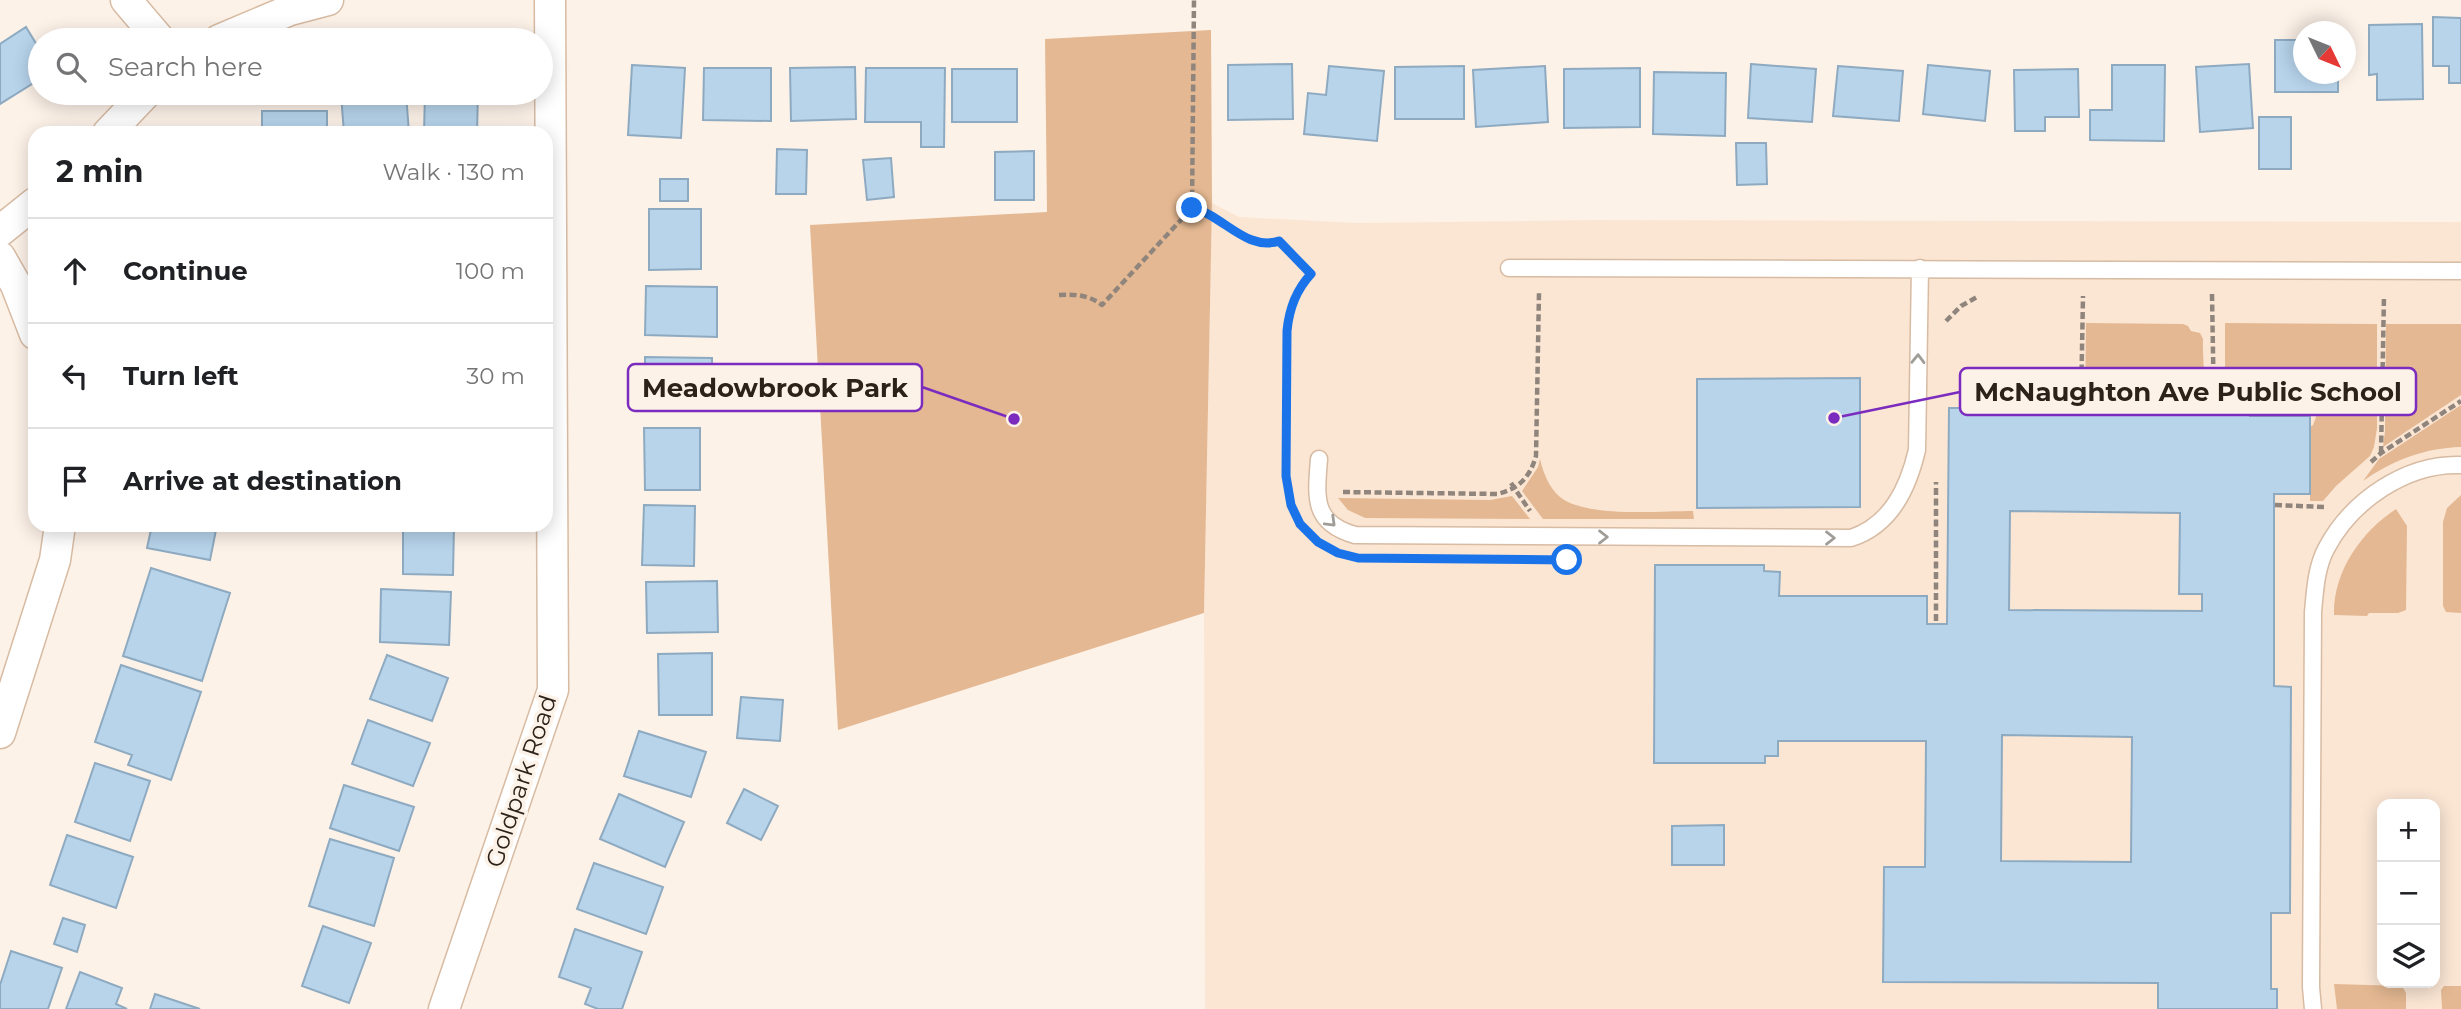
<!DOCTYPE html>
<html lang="en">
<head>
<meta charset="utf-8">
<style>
  body { margin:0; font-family:Montserrat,sans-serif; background:#f2f2f2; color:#202124 }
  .controls { position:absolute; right:21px; bottom:21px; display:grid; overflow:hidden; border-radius:14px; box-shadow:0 4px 18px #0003 }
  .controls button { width:63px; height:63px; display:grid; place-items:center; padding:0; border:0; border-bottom:2px solid #e0e0e0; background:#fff; color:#202124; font:35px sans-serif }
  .compass { position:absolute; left:2293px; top:21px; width:63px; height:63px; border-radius:50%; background:#fff; box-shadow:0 4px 18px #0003; rotate:133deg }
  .stop { position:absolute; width:21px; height:21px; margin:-16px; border:5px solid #1a73e8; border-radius:50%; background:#fff }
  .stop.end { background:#1a73e8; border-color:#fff; box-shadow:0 2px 7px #0008 }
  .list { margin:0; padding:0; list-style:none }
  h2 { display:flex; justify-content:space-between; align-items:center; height:91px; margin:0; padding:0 28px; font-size:30px }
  h2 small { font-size:23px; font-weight:400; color:#757577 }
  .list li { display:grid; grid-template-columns:46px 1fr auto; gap:21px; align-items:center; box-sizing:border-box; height:105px; padding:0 28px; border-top:2px solid #e0e0e0 }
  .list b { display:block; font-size:26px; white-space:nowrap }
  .list em { font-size:23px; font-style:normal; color:#757577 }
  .icon { flex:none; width:38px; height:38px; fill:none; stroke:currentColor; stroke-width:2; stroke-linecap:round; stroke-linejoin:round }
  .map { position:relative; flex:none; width:2461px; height:1009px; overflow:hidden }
  .search { position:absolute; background:#fff; box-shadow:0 4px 18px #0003; left:28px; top:28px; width:525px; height:77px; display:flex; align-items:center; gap:18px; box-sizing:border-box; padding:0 24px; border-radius:38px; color:#757577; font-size:26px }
  .panel { position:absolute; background:#fff; box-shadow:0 4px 18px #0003; left:28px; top:126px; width:525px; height:406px; border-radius:21px }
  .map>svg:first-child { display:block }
  .built { fill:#fbe6d4; fill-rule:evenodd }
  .green { fill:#e4b892 }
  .building { fill:#b7d4eb; stroke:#8eaac1; stroke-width:2; fill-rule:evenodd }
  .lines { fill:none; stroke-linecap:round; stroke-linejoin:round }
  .service-casing { stroke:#d7bba3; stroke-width:19 }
  .minor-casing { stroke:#d7bba3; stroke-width:33 }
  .path { stroke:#90857c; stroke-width:4.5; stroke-dasharray:7 3.5; stroke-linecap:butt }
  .service { stroke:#fff; stroke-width:16 }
  .minor { stroke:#fff; stroke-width:30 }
  .oneway { stroke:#a09c98 }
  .route { stroke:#1a73e8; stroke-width:9 }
  .labels { text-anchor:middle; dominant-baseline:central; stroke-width:7; stroke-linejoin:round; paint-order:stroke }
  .street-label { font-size:24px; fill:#2c2219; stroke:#fdf2e8 }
  .leader { fill:none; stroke:#7b2cbf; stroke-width:2.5 }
  .callout-dot { fill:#7b2cbf; stroke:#fdf2e8; stroke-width:2.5 }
  .callout { fill:#fdf2e8; stroke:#7b2cbf; stroke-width:2.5 }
  .callout-label { font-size:26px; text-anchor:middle; font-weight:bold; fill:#2c2219 }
</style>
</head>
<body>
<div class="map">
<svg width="2461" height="1009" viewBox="0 0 2461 1009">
  <rect width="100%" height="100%" fill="#fdf2e8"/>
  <path class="built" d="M1212,203L1239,217L1356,223L1596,220L2461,222V1009H1205L1204,613ZM2382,804H2435V983H2382Z"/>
  <path class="green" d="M1211,30L1212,203L1204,613L838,730L810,225L1047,212L1045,39Z
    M2086,323L2183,324L2188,326L2191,331L2200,333L2203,339C2202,358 2208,393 2199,409L2087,408L2085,403Z
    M2225,323L2377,324V428L2374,447L2370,456L2336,486L2323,501H2310V427L2313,425L2316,417L2313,410L2302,408L2274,412L2270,416H2250L2249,409H2225Z
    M2386,324H2461V395L2383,447L2385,431Z
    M2461,405V447C2425,448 2393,460 2363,481L2379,459Z
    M1540,459C1543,472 1549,488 1560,497C1586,518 1659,511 1693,511L1694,519H1543L1522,491L1538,467Z
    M2461,495V613L2446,612L2443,606V522L2447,508Z
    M1512,496L1530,519L1365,518L1348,510L1338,498L1490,500Z
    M2396,509L2407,526L2406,610L2398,613H2369L2367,616L2334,615C2333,572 2361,532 2396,509Z
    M2334,984L2402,986L2406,993V1009H2337Z
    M2444,986H2461V1009H2442L2441,990Z"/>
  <path class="building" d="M2433,17L2461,18V83H2449V66H2433Z
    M2422,24L2423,99L2377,100V74L2369,75V25Z
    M26,27L40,50V79L0,104V44Z
    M2275,40H2304V74H2338V92H2275Z
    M1292,64L1293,119L1228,120V65Z
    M1751,64L1816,69L1812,122L1748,118Z
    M2249,64L2253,128L2200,132L2196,67Z
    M632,65L685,68L681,138L628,135Z
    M1928,65L1990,71L1985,121L1923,114Z
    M2112,65H2165L2164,141L2090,140V110H2112Z
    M1329,66L1384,71L1377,141L1304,134L1308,93L1326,95Z
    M1464,66V119H1395V67Z
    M1545,66L1548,122L1476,127L1473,70Z
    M1838,66L1903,71L1899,121L1833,116Z
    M855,67L856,119L791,121L790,68Z
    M704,68H771V121L703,120Z
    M866,68H945L944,147H921V122H865Z
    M1640,68V127L1564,128V69Z
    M952,69H1017V122H952Z
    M2078,69L2079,117H2045V131H2015L2014,70Z
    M1654,72L1726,73L1725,136L1653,134Z
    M379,93H406L409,133H344L341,95Z
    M425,93H478L477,133H424Z
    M262,111H327V133H262Z
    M2259,117H2291V169H2259Z
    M1736,143H1766L1767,184L1737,185Z
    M777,149L807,150L806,194H776Z
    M1034,151V200H995V152Z
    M891,158L894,197L867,200L863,160Z
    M660,179H688V201H660Z
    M649,209H701V269L649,270Z
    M646,286L717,287V337L645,335Z
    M645,357L712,358V408L645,407Z
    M1860,378V507L1697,508V379Z
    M2031,403H2086L2087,408L2250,409V416H2310V494H2274V686L2291,687L2290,913H2271V989H2277V1009H2158V983L1883,982L1884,867H1925L1926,741H1778V756H1765V763H1654L1655,565H1764V571L1780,572L1779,596H1927V624H1947L1949,408H2031ZM2010,511L2180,513L2179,594H2202V611L2009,610ZM2002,735L2132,737L2131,862L2001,861Z
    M644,428H700V490H645Z
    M644,505L695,506L694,566L642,565Z
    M152,525H217L210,560L147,548Z
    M403,525H454L453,575L403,574Z
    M151,568L230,593L202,681L123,656Z
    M717,581L718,632L647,633L646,582Z
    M381,589L451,592L449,645L380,642Z
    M712,653V715H659L658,654Z
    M387,655L448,678L432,721L370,699Z
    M121,665L201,692L171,780L128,765L132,755L95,742Z
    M741,697L783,700L780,741L737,738Z
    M368,720L430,743L413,786L352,764Z
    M639,731L706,752L691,797L624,776Z
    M95,763L150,781L130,841L75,822Z
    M344,785L414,807L399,851L330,828Z
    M744,789L778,806L761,840L727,823Z
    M619,794L684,822L665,867L600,839Z
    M1724,825V865H1672V826Z
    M67,835L133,857L116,908L50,885Z
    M330,839L394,858L374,926L309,906Z
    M594,863L663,887L646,934L577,909Z
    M63,918L85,925L77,952L54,944Z
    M323,926L371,943L349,1003L302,986Z
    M575,929L642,952L622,1009H598L585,1004L591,988L559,977Z
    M11,951L62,968L48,1009H0V985Z
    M80,972L122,988L116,1004L127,1009H66Z
    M155,994L200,1009H150Z"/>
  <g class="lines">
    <defs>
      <path id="service" d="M1509,268L2461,271
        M1319,459C1316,497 1312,523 1355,535L1851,538C1891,525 1908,488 1917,450L1920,268
        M2313,1009L2311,987L2313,612C2315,591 2316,568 2326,549C2351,501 2406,463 2461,465"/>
      <path id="minor" d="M126,0L160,40
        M219,40L290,10L328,0
        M108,133L146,93
        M0,231L35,203
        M0,257L16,285L35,334
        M0,733L55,560L60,525
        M444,1009L553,690L550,0"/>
    </defs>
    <use href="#service" class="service-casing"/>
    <use href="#minor" class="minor-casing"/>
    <path class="path" d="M1192,208C1222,214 1247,252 1279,241L1311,274L1297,293L1288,318L1286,476L1288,491
      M2212,294L2214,409
      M1059,295C1075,294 1089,295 1102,305L1192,208L1194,0
      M1946,321L1961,306L1977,297
      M2081,403L2083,296
      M2381,453L2384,296
      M2371,462L2381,453L2461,401
      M1511,483L1530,511
      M1343,492L1497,494C1519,489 1530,477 1536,456L1539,292
      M2275,505L2324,507
      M1936,621V482"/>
    <use href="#service" class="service"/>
    <use href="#minor" class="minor"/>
  </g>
  <defs><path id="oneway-chevron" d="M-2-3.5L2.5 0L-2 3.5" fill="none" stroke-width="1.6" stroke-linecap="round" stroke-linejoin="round" transform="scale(1.75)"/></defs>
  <g class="oneway">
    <use href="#oneway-chevron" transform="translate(1918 359) rotate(-89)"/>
    <use href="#oneway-chevron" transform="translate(1331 522) rotate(44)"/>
    <use href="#oneway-chevron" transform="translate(1603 537)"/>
    <use href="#oneway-chevron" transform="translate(1830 538)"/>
  </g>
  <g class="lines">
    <path class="route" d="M1192,208C1222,214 1246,252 1279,241L1311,274C1296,290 1289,309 1287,331L1286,476L1291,505L1300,524L1318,542L1338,553L1358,558L1567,560"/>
  </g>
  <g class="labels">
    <g class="street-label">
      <text transform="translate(521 781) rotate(-72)">Goldpark Road</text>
    </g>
  </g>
  <path class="leader" d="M1014 419L922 387M1834 418L1960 392"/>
  <g class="callout-dot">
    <circle cx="1014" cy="419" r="7"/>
    <circle cx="1834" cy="418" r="7"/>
  </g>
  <g class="callout">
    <rect x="628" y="364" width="294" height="47" rx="7"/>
    <rect x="1960" y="368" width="456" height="47" rx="7"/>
  </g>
  <g class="callout-label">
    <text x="775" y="397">Meadowbrook Park</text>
    <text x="2188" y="401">McNaughton Ave Public School</text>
  </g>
</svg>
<div class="controls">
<button>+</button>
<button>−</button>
<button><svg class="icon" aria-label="layers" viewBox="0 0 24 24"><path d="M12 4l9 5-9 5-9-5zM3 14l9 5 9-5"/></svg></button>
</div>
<svg class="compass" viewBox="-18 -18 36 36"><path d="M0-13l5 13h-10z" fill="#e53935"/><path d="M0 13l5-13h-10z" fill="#757577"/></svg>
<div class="stop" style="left:1567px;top:560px"></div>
<div class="stop end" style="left:1192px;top:208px"></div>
<div class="search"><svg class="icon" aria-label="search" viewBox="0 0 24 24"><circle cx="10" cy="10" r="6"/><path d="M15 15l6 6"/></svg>Search here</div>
<section class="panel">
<h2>2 min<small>Walk · 130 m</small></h2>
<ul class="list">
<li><svg class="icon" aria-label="ahead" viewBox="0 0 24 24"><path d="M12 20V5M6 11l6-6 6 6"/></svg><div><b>Continue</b></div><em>100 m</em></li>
<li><svg class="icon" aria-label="left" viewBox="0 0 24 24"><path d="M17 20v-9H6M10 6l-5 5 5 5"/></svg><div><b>Turn left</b></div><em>30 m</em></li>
<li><svg class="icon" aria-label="arrive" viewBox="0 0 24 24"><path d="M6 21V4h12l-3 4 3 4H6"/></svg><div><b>Arrive at destination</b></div></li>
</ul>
</section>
</div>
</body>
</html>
